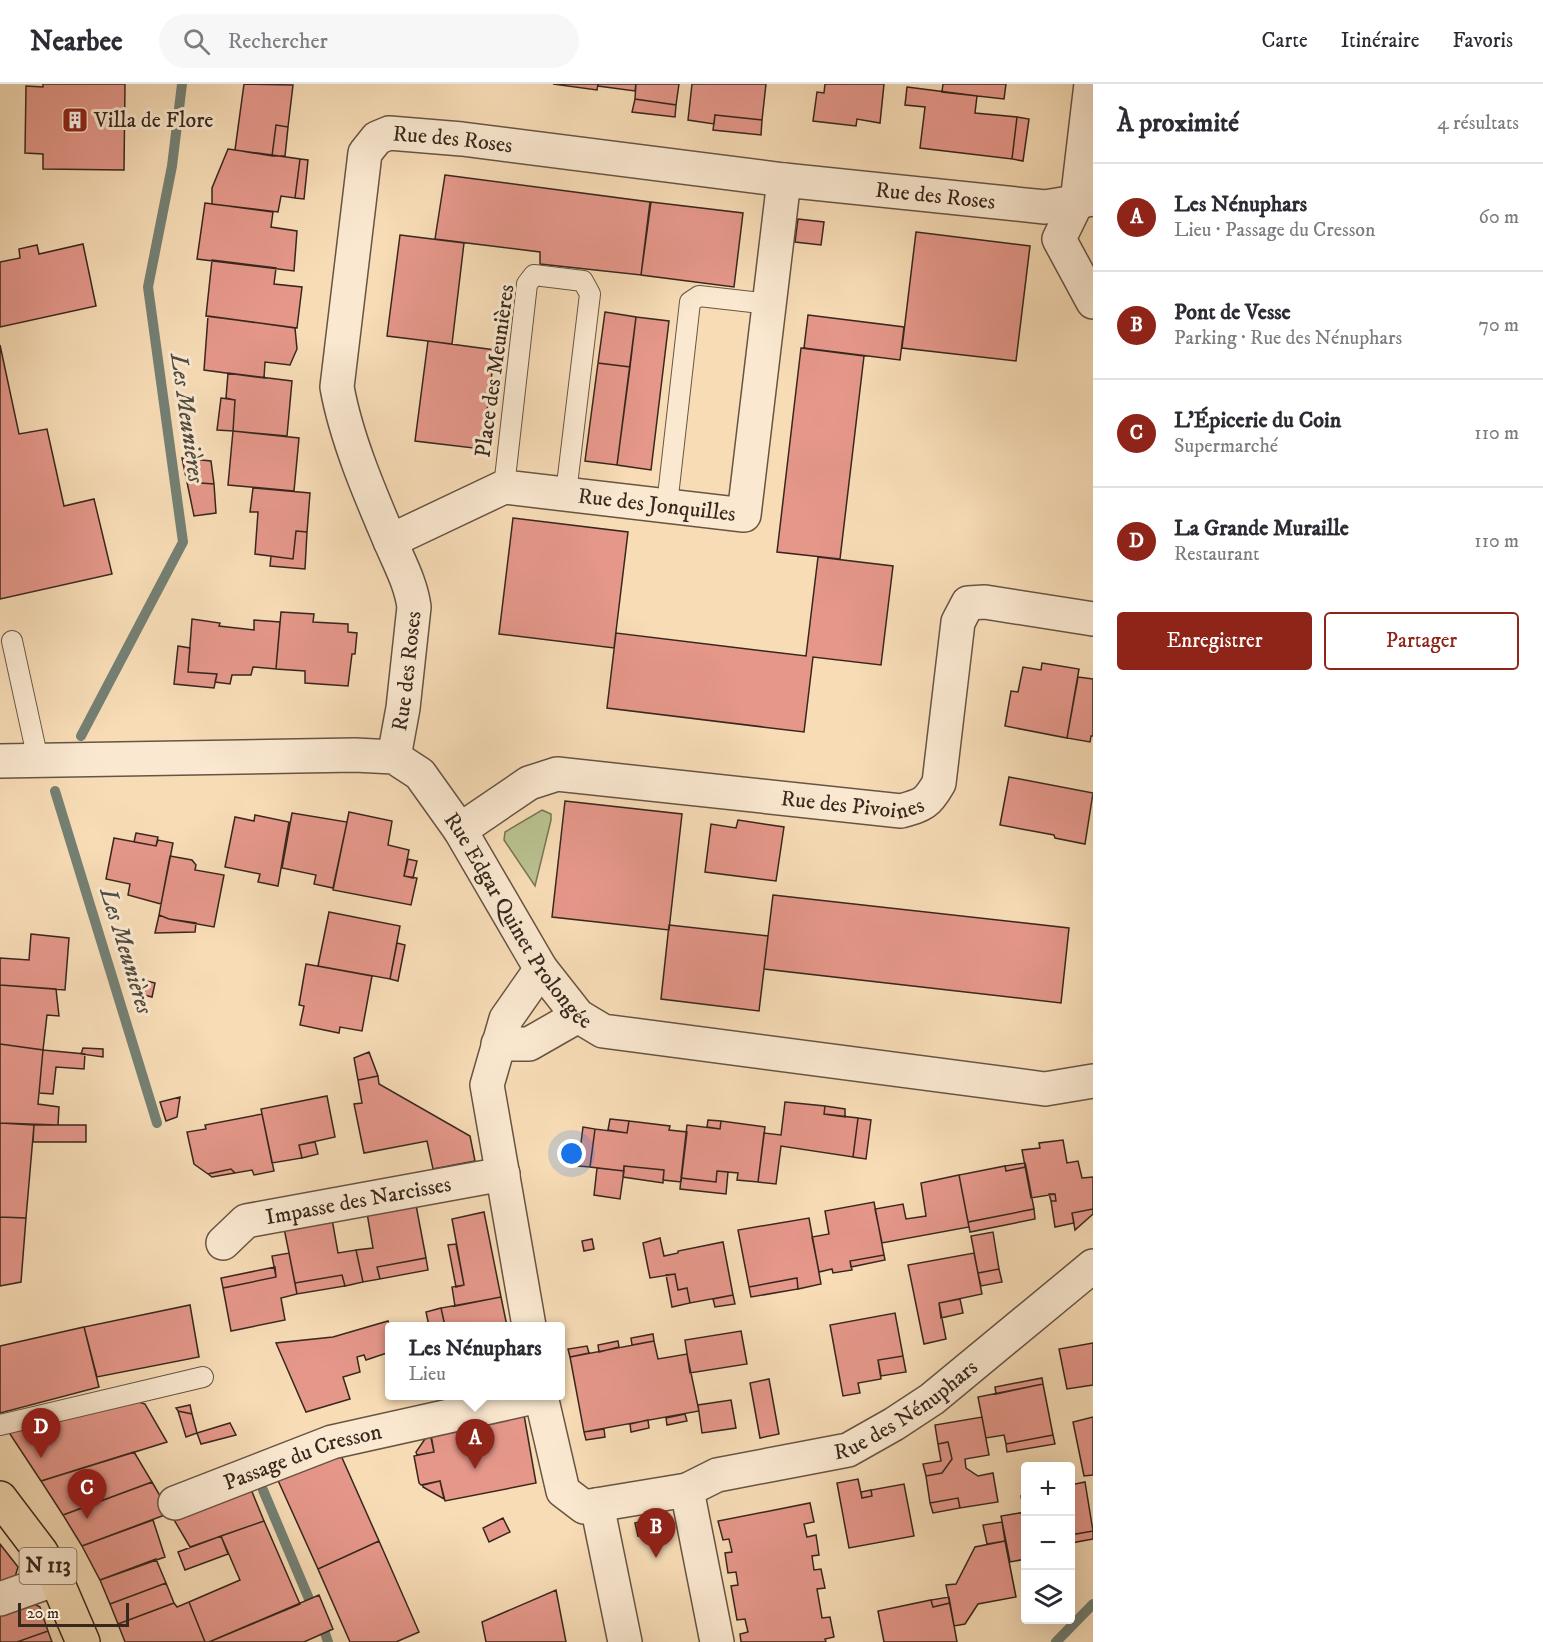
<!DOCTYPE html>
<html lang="fr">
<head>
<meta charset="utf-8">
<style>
  body { margin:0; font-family:"IM FELL DW Pica",serif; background:#f7f7f7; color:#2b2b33 }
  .controls { position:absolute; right:18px; bottom:18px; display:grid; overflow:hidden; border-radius:6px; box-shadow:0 6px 24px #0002 }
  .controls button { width:54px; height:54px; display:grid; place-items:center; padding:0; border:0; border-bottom:2px solid #e1e1e2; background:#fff; color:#2b2b33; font:30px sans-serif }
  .scale { position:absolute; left:18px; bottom:15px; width:111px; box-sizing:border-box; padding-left:6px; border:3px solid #37271d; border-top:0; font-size:16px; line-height:21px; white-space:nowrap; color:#37271d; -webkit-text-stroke:4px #fae8d0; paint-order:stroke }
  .you { position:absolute; left:572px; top:1070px; width:21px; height:21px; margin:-15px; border:4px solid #fff; border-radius:50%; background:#1a73e8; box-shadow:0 0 0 9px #1a73e833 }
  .badge { display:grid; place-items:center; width:39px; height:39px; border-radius:50%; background:#8f2418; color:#fff; font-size:20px; font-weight:700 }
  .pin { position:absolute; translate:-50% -50px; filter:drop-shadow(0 2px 3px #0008) }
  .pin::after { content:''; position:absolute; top:32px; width:21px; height:18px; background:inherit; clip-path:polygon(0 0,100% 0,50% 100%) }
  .popup { position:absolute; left:385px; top:1238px; width:180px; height:78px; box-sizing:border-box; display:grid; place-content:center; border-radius:6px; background:#fff; filter:drop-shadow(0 2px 4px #0005); font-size:20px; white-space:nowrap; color:#7c7c81 }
  .popup b { font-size:22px; color:#2b2b33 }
  .popup::after { content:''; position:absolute; left:50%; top:100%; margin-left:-12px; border:12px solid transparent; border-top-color:#fff }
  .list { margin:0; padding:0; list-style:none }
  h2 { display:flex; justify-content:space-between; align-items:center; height:78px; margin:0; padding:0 24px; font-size:26px }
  h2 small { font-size:20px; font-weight:400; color:#7c7c81 }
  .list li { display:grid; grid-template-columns:39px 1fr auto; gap:18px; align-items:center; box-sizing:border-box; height:108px; padding:0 24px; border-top:2px solid #e1e1e2 }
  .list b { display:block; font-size:22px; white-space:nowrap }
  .list p { margin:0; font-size:20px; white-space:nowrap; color:#7c7c81 }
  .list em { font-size:20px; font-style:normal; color:#7c7c81 }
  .actions { display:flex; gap:12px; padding:18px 24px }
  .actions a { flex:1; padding:14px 0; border:2px solid #8f2418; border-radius:6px; text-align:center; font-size:21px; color:#8f2418 }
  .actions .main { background:#8f2418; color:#fff }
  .icon { flex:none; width:33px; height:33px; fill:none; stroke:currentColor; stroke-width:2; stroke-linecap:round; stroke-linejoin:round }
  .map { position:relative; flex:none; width:1093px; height:1558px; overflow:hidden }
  header { display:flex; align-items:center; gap:36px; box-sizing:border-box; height:84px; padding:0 30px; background:#fff; border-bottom:2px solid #e1e1e2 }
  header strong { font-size:28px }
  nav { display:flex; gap:33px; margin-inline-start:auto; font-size:21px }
  .search { width:420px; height:54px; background:#f7f7f7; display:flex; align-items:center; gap:15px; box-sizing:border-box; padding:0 21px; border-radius:33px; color:#7c7c81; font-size:22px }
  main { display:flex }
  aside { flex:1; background:#fff }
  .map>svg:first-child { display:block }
  .green { fill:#b9c190; stroke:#787456; stroke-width:1.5 }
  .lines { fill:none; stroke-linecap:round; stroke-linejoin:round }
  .stream { stroke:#748074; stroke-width:10 }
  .building { fill:#e5978a; stroke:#37271d; stroke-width:1.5 }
  .lane-casing { stroke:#675443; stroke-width:22 }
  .street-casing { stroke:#675443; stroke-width:36 }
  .primary-casing { stroke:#37271d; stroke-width:36 }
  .lane { stroke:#fae8d0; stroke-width:20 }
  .street { stroke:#fae8d0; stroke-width:33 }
  .primary { stroke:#f7dcb6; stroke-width:33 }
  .labels { text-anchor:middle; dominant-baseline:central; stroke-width:6; stroke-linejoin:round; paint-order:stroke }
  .shield { fill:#fae8d0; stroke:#726153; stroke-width:1.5 }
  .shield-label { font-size:21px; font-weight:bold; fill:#37271d }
  .poi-label { font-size:22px; fill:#37271d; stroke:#fae8d0; text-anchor:start }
  .street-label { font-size:22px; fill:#37271d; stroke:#fae8d0 }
  .water-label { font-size:24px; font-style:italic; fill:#504c41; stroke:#fae8d0 }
</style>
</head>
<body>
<header>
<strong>Nearbee</strong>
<div class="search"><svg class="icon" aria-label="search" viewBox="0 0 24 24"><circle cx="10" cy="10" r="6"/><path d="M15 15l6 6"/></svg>Rechercher</div>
<nav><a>Carte</a><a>Itinéraire</a><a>Favoris</a></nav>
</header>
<main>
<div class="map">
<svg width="1093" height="1558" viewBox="0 0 1093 1558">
  <rect width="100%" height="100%" fill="#f7dcb6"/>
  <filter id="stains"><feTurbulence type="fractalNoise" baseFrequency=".00333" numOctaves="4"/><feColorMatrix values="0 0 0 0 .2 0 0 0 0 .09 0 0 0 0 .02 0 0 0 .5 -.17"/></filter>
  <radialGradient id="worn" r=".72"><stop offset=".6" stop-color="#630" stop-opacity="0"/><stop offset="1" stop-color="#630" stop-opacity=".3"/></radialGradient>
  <path class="green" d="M542,726L551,730V736L535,802L504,756L505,748Z"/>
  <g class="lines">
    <path class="stream" d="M81,652L183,458L148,203L172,82L182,0
      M55,707L157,1039
      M263,1406L309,1515
      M325,1549L328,1558
      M1056,1558L1093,1520"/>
  </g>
  <path class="building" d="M43,0H125L124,86L43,85V70L25,69L26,2L43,3Z
    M244,0L293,1L288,43L276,41L272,72L235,66Z
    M553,0H598L597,6Z
    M598,0H636L635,7L598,2Z
    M636,0H679L676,21L635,15Z
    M692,0H766L762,36L715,31L714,40L688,36Z
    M825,0H884L880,39L857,35L856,42L813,37L817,8L824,9Z
    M943,0H1006L1004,15L942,8Z
    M907,3L977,12L975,29L1017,33L1012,75L920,64L925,23L905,21Z
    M635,15L676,21L675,33L632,28Z
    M715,31L762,36L761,51L713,46Z
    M1017,33L1029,35L1023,77L1012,75Z
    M276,41L288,43L285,72H272Z
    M228,65L300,75L295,114L281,112L278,128L212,120V104Z
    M300,75L308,76L304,115L295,114Z
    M445,91L650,118L641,191L540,180V168L435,155Z
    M651,118L743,129L734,203L641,191Z
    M205,119L273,128L271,143L297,147L294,187L197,175Z
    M798,135L824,138L821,161L795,158Z
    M916,148L1030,162L1016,277L902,264Z
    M400,151L464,159L452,260L387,252Z
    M83,160L96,222L0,243V178L20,174L19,165L37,161L39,170Z
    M212,176L276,184L274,200L302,203L297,244L206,232Z
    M605,228L636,233L630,283L598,279Z
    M808,231L904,243L900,276L804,264Z
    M208,232L295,244L297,265L290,281L265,278L264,294L204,286Z
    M636,233L669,237L651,386L617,381Z
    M428,257L495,266L482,365L415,357Z
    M0,261L19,350L47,345L64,422L94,415L112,490L0,515Z
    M801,264L864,272L840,475L777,468Z
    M598,279L630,283L617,381L585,377Z
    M228,289L292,297L287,352L233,347L235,316L226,314Z
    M221,314L235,316L233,347L217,346Z
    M233,347L299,354L294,407L228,401Z
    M182,374L211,377L214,400L187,398Z
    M187,398L214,400L216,429L194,432Z
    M253,404L310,409L307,448L296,447L293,475L255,470L258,428H250Z
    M513,434L628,448L614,564L499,550Z
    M296,447L307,448L305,485L270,482L271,472L293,475Z
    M818,473L893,482L881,581L813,573L804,648L607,624L616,549L806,572Z
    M281,528L314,530L313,538L348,540V548L357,549L355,570H352L348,602L305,599V587L276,585Z
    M192,535L220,539L219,542L254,546V536L280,538L276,585L253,583L251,591H232L230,600L215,598L217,590L188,588Z
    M178,562L190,564L188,588L217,590L214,604L174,600Z
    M1042,579L1079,585L1067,654L1005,642L1011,607L1018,608L1023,583L1041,586Z
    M1078,593L1093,595V652H1091L1090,658L1067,654Z
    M1009,693L1093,709L1085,760L1055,754L1054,751L1000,741Z
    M565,717L682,730L669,846L552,833Z
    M349,728L392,737L388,761L409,766L404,792L417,794L411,821L333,806Z
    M292,729L347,738L333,804L314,800L316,791L282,784Z
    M255,731L289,738L278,802L258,798L260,790L225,783L235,733L254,737Z
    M738,736L784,743L776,797L705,788L711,740L736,744Z
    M136,749L158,753L156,762L134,758Z
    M114,754L156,762L158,756L173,759L161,820L128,811L130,800L106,795Z
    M170,772L192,776L196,781L195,786L224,791L214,843L169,835L159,831Z
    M408,775L417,777L413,794L404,792Z
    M773,811L1069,844L1061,919L764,885Z
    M329,828L400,842L390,895L318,882Z
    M159,831L169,835L196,839L195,848L155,849Z
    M669,841L768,852L759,927L661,915Z
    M31,850L69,854L65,906L0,901V874L29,876Z
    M397,859L405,861L398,897L390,895Z
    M306,880L372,892L362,947L340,943L339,949L300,941L304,922L299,921Z
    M147,897L155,899L152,913L144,911Z
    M0,901L56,905L59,932L47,931L43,966L0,960Z
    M0,960L43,966L38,1020L59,1023L58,1041L0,1039Z
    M83,964L103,965V973L81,970Z
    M43,966L85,970L84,985L56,983L53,1010L39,1009Z
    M369,968L378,992L358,996L354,974Z
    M378,992L379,1000L470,1052L475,1077L433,1085L427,1057L364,1069L354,1020L362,1019L358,996Z
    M327,1012L335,1053L299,1061L302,1074L272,1079L261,1025Z
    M180,1013L177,1033L166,1037L160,1018Z
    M785,1018L825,1022L824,1030L858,1034L853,1073L781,1062L776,1100L758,1098L764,1049L781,1051Z
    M825,1022L845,1025V1033L824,1030Z
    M262,1030L274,1087L254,1091L252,1086L235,1089L231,1085L208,1090L194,1080L187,1048L206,1045L205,1041Z
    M858,1034L871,1036L866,1075L853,1073Z
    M610,1035L629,1037L627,1049L608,1046Z
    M708,1036L721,1037L720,1045L707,1043Z
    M629,1037L670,1042L669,1046L687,1048L681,1098L663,1096L664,1086L624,1082V1087L590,1083L595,1045L627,1049Z
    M721,1037L765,1043L758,1098L737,1096L738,1089L717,1087L716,1098L681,1094L687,1041L720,1045Z
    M0,1039L34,1041L26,1134L0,1133Z
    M34,1041H86V1058H33Z
    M583,1043L595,1045L590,1083L578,1082Z
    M1063,1056L1067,1079L1078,1077L1082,1094L1093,1093V1125L1072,1129L1074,1139L1055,1143L1051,1117H1056L1055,1110L1031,1114L1022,1066L1040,1064L1039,1059Z
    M315,1058L318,1070L302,1074L299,1061Z
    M1025,1079L1026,1083L1006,1087L1005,1082Z
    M624,1082L664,1086L663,1099L623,1093Z
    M1005,1082L1006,1087L1026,1083L1034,1125L968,1138L959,1091Z
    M597,1084L624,1087L620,1115L594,1111Z
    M231,1085L235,1089L212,1093L208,1090Z
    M717,1087L728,1088L726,1110L680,1105L681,1094L716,1098Z
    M959,1091L969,1143L882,1159L875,1125L903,1120L906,1135L926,1132L921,1099Z
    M1049,1110H1055L1056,1117H1051Z
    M874,1118L884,1171L850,1177L852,1186L833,1189L832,1185L819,1188L812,1153L829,1150L825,1127Z
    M416,1121L426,1174L377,1183L380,1195L363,1198L356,1166L373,1164L367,1129Z
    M1034,1125L1035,1135L970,1148L968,1138Z
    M1093,1125V1130L1075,1146L1072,1129Z
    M484,1128L501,1213L455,1222L452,1203L464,1201L452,1135Z
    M0,1133L26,1134L21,1198L0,1202Z
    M809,1134L821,1200L798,1205L797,1194L749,1203L738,1146Z
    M332,1135L338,1169L356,1166L363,1198L345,1202L342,1191L295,1199L284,1144Z
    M993,1148L999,1185L978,1189L971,1152Z
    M660,1154L664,1172L678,1169V1167L723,1158L733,1211L690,1219L687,1204L678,1206L675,1190L650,1194L643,1159Z
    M592,1155L594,1165L584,1167L582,1157Z
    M456,1160L464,1201L456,1203L448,1161Z
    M289,1169L297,1210L281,1214L285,1236L231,1247L223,1204L276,1193L272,1172Z
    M974,1169L982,1210L939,1219L946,1255L924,1260L908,1181Z
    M884,1171L885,1176L851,1183L850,1177Z
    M426,1174L428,1186L380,1195L377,1183Z
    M275,1183L276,1193L223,1204L221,1194Z
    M999,1185L1002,1198L981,1202L978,1189Z
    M675,1190L678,1206L687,1204L690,1219L672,1223L666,1191Z
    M342,1191L345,1202L297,1210L295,1199Z
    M797,1194L798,1205L751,1213L749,1203Z
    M733,1211L735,1220L715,1223L713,1215Z
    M501,1213L507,1242H445L441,1224Z
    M960,1215L963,1229L941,1234L939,1219Z
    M190,1221L199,1273L97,1293L84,1243Z
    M441,1224L445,1242H429L426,1228Z
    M895,1229L903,1272L878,1276L881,1295L858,1299L860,1309L843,1312L830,1241Z
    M388,1237L390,1242V1268L366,1276L364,1271L357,1273L360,1288L343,1293L350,1315L306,1328L276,1259L333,1253Z
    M84,1243L99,1303L0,1329V1262Z
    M741,1247L747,1280L690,1289L685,1256Z
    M653,1250L654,1257L632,1261L631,1254Z
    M618,1257L619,1263L599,1268L598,1261Z
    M654,1257L658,1275L687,1270L699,1327L584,1348L570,1273Z
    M1093,1259V1301L1067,1305L1059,1265Z
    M587,1262L589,1269L570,1273L568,1265Z
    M903,1272L906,1288L881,1292L878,1276Z
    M1042,1294L1043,1300L996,1310L995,1303Z
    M769,1295L779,1350L760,1354L750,1299Z
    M1043,1300L1053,1351L1006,1360L1004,1351L986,1354L978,1313Z
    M731,1316L736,1344L702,1349L698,1321Z
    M139,1318L145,1320L167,1358L41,1397L8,1347Z
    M190,1321L192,1330L178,1327L176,1324Z
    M178,1327L192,1330L197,1349L186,1353Z
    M685,1330L687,1337L667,1341L666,1334Z
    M524,1331L536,1399L445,1417L440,1397L421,1401L419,1399L414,1372L434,1368L430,1349Z
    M982,1333L989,1371L965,1375L966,1384L978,1392L993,1389L998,1418L960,1424L958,1414L930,1419L926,1392L942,1389L952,1375L948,1358L938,1360L935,1341Z
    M1093,1333V1391L1084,1392L1073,1338Z
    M648,1336L649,1344L631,1348L630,1340Z
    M230,1339L236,1351L201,1360L197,1349Z
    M604,1345L605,1353L586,1356L584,1348Z
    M431,1351L434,1368L417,1371L416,1368L427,1352Z
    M1053,1351L1055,1360L1007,1368L1006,1360Z
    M948,1358L952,1375L942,1389L926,1392L923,1380L941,1377L938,1360Z
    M339,1367L379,1457L318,1485L276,1392Z
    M134,1368L152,1398L63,1431L41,1397Z
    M858,1395L862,1414L872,1412L871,1406L904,1400L914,1452L849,1464L837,1399Z
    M440,1397L444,1415L423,1403V1401Z
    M152,1398L170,1429L82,1462L63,1431Z
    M1085,1398L1093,1447L1070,1451V1401Z
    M250,1403L264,1437L190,1463L170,1429Z
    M871,1406L872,1412L862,1414L861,1408Z
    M1021,1412H1026V1428L1024,1429Z
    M958,1414L960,1424L933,1429L930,1419Z
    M810,1419L814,1438L804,1440L807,1453L816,1451L819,1471L812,1472L814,1486L821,1485L825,1504L817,1505L822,1534L830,1533L834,1553L825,1555L826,1558H741L740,1550L748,1548L745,1535L737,1536L731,1502L738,1501L736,1488L728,1489L725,1469L732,1468L729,1455L723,1456L718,1437Z
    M1026,1428V1475L1010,1478L1001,1432Z
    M659,1433L662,1447L638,1452L635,1439Z
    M503,1434L510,1448L489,1458L483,1444Z
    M153,1436L165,1473L100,1496L82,1462Z
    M264,1437L300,1520L209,1558H205L189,1518L240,1496L221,1452Z
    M1002,1438L1005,1457L987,1460L983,1441Z
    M1093,1447V1455L1071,1459L1070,1451Z
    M221,1452L228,1470L185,1486L178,1468Z
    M379,1457L419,1548L396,1558H350L318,1485Z
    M1005,1457L1016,1513L978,1520L965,1540L954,1542L946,1501L956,1500L975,1463Z
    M0,1460L18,1483L15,1493L0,1499Z
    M156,1475L166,1499L110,1520L100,1496Z
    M166,1499L174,1519L118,1540L110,1520Z
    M556,1506L566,1558H486L482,1538Z
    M319,1511L333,1545L304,1558H209Z
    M949,1513L950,1519L933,1523L931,1516Z
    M931,1516L933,1523L950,1519L957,1558H884L878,1527Z
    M29,1517L40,1523L48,1547L17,1558H0V1528Z
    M189,1518L205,1558H125L118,1540L174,1519L177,1523Z
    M48,1547L52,1558H17Z"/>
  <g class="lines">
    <defs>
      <path id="lane" d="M504,403L527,200L534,191L583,197L590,210L566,409
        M667,421L690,218L699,212L769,220
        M12,557L38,676
        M0,1341L203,1293"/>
      <g id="street">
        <path d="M1091,0L1077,118L1059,155L1093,218"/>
        <path id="s1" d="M390,457L504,403L744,431L784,96"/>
        <path id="s2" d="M394,673L403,624L414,523C411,500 400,480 391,459C370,410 346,354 337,303L365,69L377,54L389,49L462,55L784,96L1045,123L1093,115"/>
        <path id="s3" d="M0,677L355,671L394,673L420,690L460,746L541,885L578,932L603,947L1045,1005L1093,997"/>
        <path id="s4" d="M460,746L529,699L557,690L901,727C923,721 927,720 939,699L958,538L968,519L985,518L1093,535"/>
        <path d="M498,960H529L578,932"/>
        <path id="s5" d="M223,1159L246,1137L503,1090"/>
        <path d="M529,1242L487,1001L506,935L541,885"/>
        <path id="s6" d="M541,1312L563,1407L584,1423L687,1406L717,1391L848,1366L894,1340L932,1315L1093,1182"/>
        <path d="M687,1406L717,1558"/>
        <path id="s7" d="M175,1419L332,1358L539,1312"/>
        <path d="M597,1421L625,1558"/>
        <path d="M0,1515L56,1495"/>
      </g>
      <path id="primary" d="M0,1414L41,1468L56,1495L83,1558"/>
    </defs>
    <use href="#lane" class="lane-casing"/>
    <use href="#street" class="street-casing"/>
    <use href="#primary" class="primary-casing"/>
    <use href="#lane" class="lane"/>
    <use href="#street" class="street"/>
    <use href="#primary" class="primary"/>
  </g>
  <defs>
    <symbol id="building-square" viewBox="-11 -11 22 22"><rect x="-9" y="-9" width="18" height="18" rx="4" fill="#8f2418" stroke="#fae8d0"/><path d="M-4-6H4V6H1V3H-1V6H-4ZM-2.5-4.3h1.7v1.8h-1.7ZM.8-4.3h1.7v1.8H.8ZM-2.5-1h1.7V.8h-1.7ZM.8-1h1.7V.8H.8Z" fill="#fff"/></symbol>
  </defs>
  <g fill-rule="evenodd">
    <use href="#building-square" x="60" y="21" width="30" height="30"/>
  </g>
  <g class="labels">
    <rect class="shield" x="19.5" y="1464" width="57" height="36" rx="4.5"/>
    <g class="shield-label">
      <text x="48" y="1482">N 113</text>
    </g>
    <g class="poi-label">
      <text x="94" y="36">Villa de Flore</text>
    </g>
    <g class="street-label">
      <text stroke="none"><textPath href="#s2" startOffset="717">Rue des Roses</textPath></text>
      <text stroke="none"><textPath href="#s2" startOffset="1203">Rue des Roses</textPath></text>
      <text transform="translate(495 287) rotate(-82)">Place des Meunières</text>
      <text stroke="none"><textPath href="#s1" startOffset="280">Rue des Jonquilles</textPath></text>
      <text stroke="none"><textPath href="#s2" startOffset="87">Rue des Roses</textPath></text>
      <text stroke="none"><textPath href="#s4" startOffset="410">Rue des Pivoines</textPath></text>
      <text stroke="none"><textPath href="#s3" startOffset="602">Rue Edgar Quinet Prolongée</textPath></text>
      <text stroke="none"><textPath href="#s5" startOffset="146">Impasse des Narcisses</textPath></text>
      <text stroke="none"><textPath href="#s6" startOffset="465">Rue des Nénuphars</textPath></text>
      <text stroke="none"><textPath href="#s7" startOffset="136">Passage du Cresson</textPath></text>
    </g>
    <g class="water-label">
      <text transform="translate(187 334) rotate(82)">Les Meunières</text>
      <text transform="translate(126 867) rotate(73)">Les Meunières</text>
    </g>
  </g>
  <rect width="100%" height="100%" filter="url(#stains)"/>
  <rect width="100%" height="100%" fill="url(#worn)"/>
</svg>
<div class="controls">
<button>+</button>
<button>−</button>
<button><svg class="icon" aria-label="layers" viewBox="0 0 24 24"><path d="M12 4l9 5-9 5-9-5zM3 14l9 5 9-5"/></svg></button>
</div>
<div class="scale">20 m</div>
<div class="you"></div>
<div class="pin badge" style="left:475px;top:1385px">A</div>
<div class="popup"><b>Les Nénuphars</b>Lieu</div>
<div class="pin badge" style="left:656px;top:1474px">B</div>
<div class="pin badge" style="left:87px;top:1435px">C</div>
<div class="pin badge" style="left:41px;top:1374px">D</div>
</div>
<aside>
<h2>À proximité<small>4 résultats</small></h2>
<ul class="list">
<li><span class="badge">A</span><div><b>Les Nénuphars</b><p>Lieu · Passage du Cresson</p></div><em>60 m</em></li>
<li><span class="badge">B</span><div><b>Pont de Vesse</b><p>Parking · Rue des Nénuphars</p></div><em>70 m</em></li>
<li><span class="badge">C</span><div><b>L’Épicerie du Coin</b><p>Supermarché</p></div><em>110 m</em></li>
<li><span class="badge">D</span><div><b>La Grande Muraille</b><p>Restaurant</p></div><em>110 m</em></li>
</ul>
<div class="actions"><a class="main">Enregistrer</a><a>Partager</a></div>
</aside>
</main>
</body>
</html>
